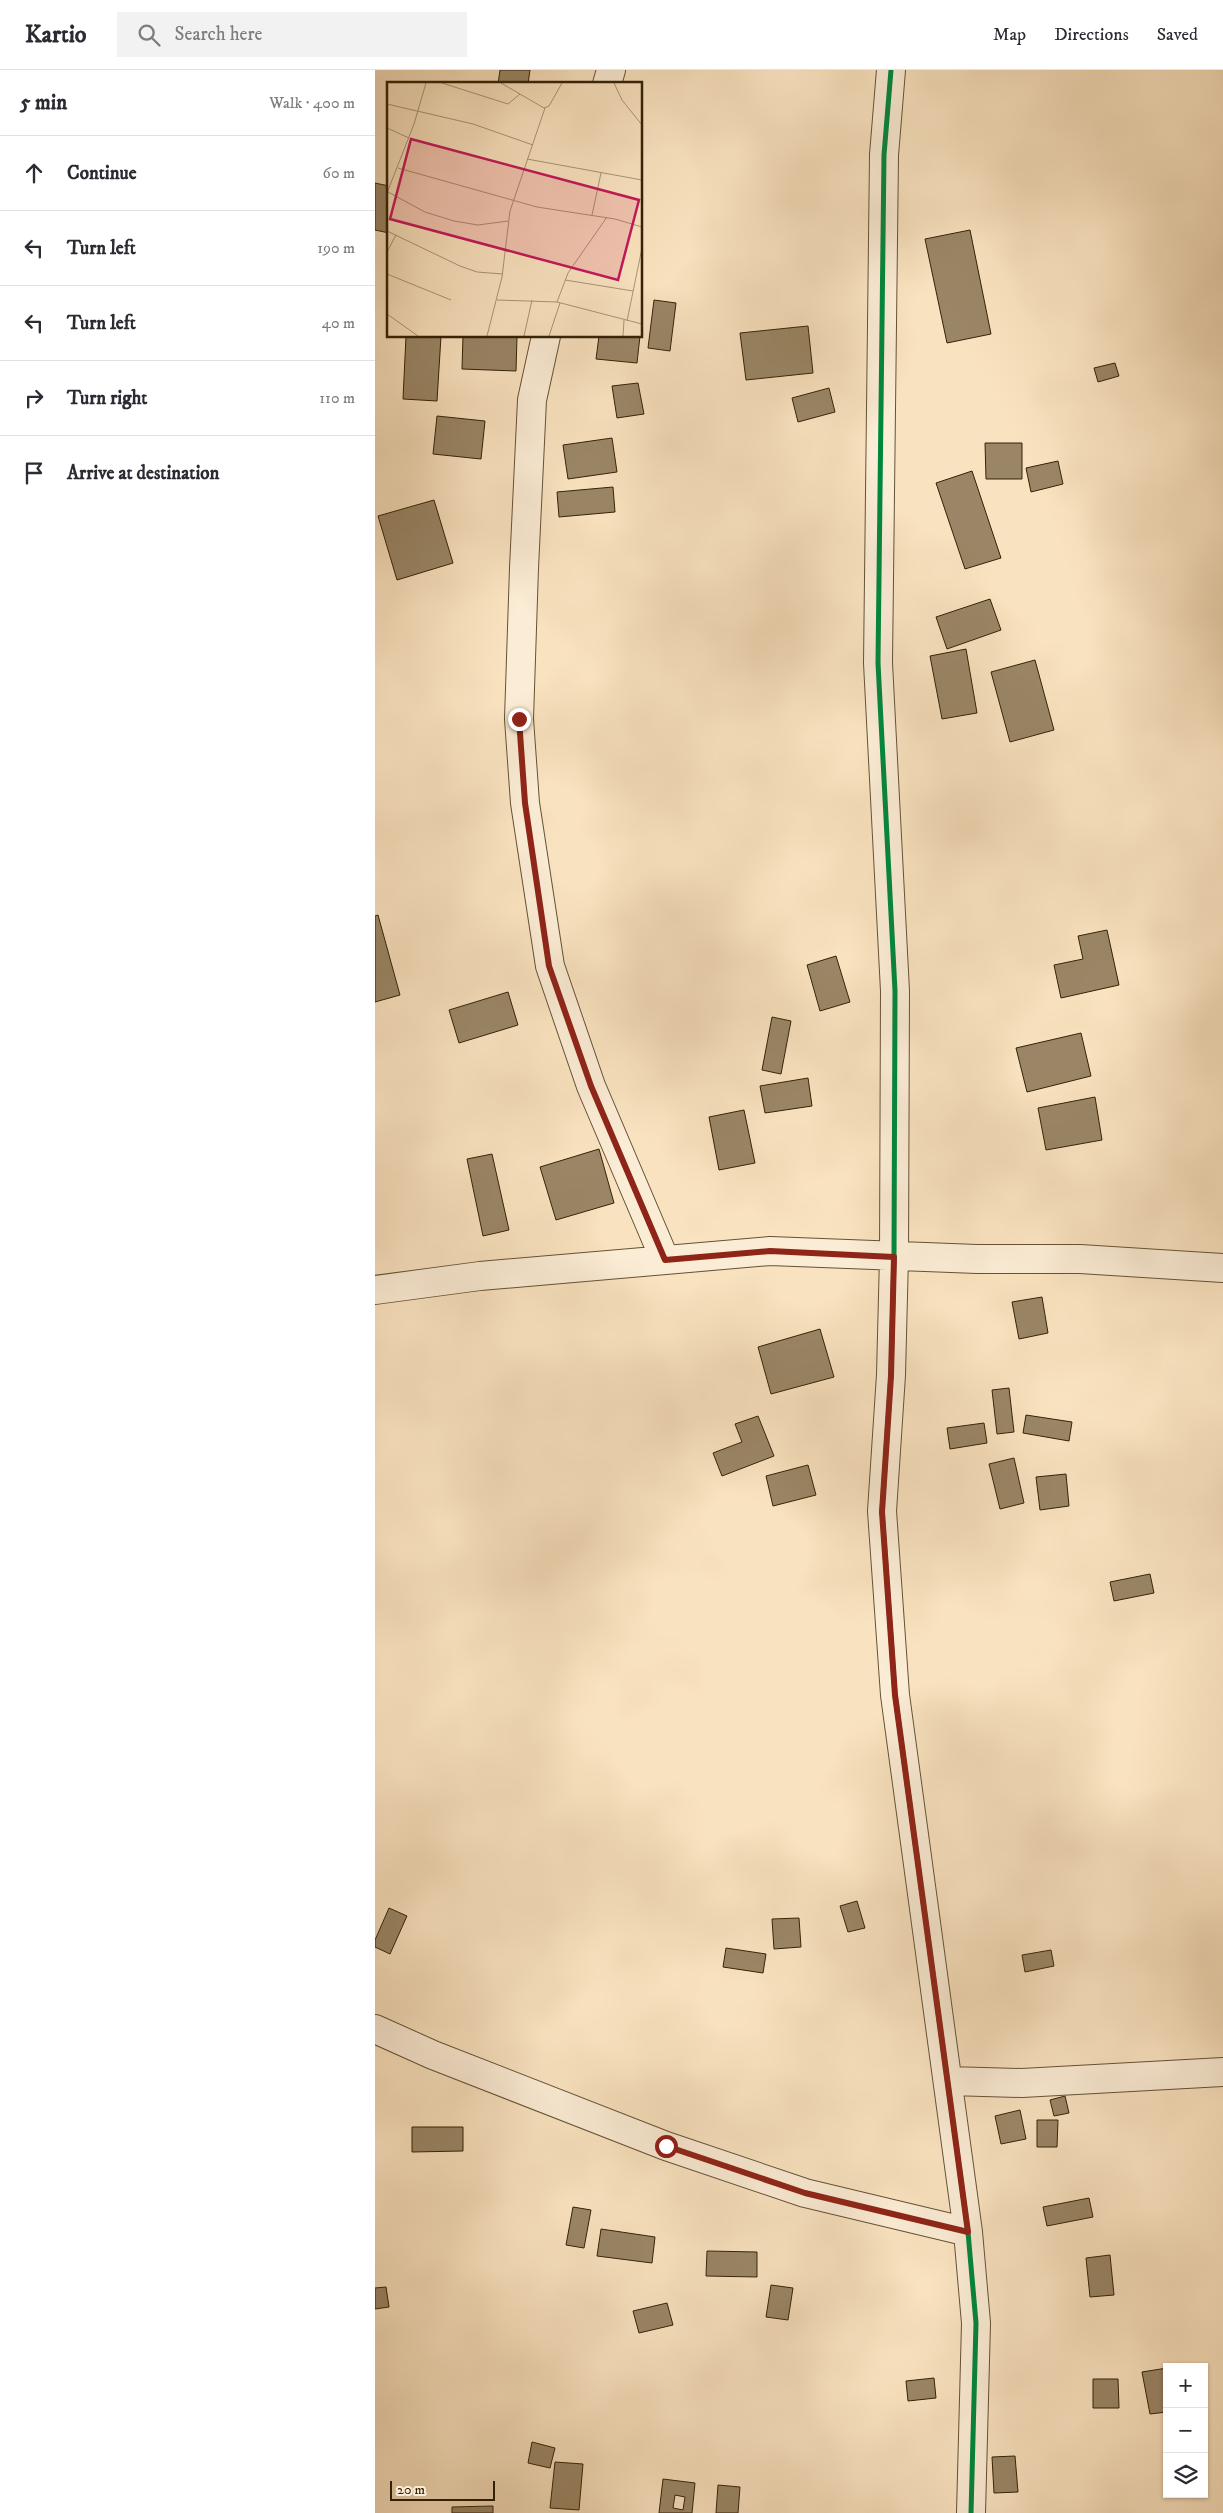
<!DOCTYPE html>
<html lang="en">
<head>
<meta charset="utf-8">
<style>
  body { margin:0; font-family:"IM FELL DW Pica",serif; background:#f2f2f3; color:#2b2b33 }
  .controls { position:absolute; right:15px; bottom:15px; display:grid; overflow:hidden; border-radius:0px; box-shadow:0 1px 4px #0004 }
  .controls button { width:45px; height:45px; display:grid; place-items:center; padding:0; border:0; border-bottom:1px solid #e1e1e2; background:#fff; color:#2b2b33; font:25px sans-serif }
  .scale { position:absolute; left:15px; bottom:12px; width:105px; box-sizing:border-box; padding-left:5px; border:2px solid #342206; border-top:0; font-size:14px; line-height:18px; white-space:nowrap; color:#342206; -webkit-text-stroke:4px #fbecd5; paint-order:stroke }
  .stop { position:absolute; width:15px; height:15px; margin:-11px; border:4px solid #8f2418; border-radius:50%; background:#fff }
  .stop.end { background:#8f2418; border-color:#fff; box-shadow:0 1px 5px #0008 }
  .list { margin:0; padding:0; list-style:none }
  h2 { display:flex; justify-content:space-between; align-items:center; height:65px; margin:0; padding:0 20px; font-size:21px }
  h2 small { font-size:16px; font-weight:400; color:#7c7c81 }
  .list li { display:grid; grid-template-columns:32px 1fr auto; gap:15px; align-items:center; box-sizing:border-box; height:75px; padding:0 20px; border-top:1px solid #e1e1e2 }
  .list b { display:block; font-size:19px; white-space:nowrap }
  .list em { font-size:16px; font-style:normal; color:#7c7c81 }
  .icon { flex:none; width:28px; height:28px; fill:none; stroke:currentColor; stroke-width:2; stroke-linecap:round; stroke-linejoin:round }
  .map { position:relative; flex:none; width:848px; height:2443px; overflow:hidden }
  header { display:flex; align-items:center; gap:30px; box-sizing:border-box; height:70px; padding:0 25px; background:#fff; border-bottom:1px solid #e1e1e2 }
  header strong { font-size:24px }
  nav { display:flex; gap:28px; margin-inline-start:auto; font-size:18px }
  .search { width:350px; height:45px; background:#f2f2f3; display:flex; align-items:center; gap:12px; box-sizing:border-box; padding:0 18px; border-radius:0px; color:#7c7c81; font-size:19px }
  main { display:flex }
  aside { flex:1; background:#fff }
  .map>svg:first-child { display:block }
  .building { fill:#9a8666; stroke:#342206; fill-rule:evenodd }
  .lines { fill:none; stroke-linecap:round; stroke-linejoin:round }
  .minor-casing { stroke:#655234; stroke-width:30 }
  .minor { stroke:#fbecd5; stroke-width:28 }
  .cycleway-casing { stroke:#fbecd5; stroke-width:8 }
  .cycleway { stroke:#00873e; stroke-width:5 }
  .route { stroke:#8f2418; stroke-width:6 }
  .inset-road { fill:none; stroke:#aa9575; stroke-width:1 }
  .view { fill:#c2185b; fill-opacity:0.15; stroke:#c2185b; stroke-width:2.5 }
  .inset-edge { fill:none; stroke:#342206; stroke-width:2.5 }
</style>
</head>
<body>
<header>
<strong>Kartio</strong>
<div class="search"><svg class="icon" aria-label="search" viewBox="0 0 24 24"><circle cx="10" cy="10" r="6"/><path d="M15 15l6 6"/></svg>Search here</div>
<nav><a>Map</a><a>Directions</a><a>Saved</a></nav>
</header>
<main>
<aside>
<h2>5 min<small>Walk · 400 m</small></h2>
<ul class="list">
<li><svg class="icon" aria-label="ahead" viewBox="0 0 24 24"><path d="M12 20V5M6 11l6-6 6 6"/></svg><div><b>Continue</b></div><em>60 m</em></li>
<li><svg class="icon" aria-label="left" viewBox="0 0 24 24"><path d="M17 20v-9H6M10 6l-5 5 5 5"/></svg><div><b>Turn left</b></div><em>190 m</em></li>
<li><svg class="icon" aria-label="left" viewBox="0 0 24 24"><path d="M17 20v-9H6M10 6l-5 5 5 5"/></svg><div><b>Turn left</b></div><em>40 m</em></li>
<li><svg class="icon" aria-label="right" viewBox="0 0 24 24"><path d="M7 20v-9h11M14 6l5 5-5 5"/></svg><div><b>Turn right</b></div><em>110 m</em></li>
<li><svg class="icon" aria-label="arrive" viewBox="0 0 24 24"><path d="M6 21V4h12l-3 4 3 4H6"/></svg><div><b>Arrive at destination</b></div></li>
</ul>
</aside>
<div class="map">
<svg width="848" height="2443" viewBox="0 0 848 2443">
  <rect width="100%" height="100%" fill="#f9e2bf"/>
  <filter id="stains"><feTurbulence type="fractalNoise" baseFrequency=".004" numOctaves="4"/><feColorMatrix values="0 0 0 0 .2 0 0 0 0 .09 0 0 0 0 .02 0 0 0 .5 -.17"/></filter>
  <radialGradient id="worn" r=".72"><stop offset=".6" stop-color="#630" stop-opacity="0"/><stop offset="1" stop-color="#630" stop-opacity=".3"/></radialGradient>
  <path class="building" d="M125,0H155L153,14H123Z
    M0,113L14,116V163L0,160Z
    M595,160L616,264L572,273L550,169Z
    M279,230L301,233L295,281L273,278Z
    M433,256L438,303L371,310L365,263Z
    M31,266H66L62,331L28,329Z
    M88,266H142L141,301L87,299Z
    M224,266H265L262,293L221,289Z
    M740,293L744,306L723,312L719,298Z
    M263,313L269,344L242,348L237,316Z
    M454,318L460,342L423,352L417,328Z
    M62,346L110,351L106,389L58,384Z
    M237,368L242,402L193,409L188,375Z
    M610,373H647V409H611Z
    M683,391L688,414L656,422L651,398Z
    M597,401L626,488L590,499L561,413Z
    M238,417L240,442L184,447L182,422Z
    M59,430L78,493L22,510L3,446Z
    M615,529L626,560L572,579L561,547Z
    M591,579L602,643L567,649L555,586Z
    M660,590L679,660L635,672L616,602Z
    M3,845L25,925L0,932V846Z
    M732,860L744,915L686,928L679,895L708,889L703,866Z
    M461,886L475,932L445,941L432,895Z
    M133,922L143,955L84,973L74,940Z
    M397,947L416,951L406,1004L387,1000Z
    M706,963L716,1006L652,1022L641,978Z
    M433,1008L437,1036L390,1043L385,1016Z
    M720,1027L727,1070L671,1080L663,1038Z
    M369,1040L380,1093L344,1100L334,1047Z
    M224,1079L239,1133L181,1150L165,1097Z
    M117,1084L134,1160L108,1166L92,1089Z
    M667,1227L673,1263L644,1269L637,1232Z
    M445,1259L459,1307L396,1324L383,1277Z
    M634,1318L639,1362L622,1364L617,1320Z
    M651,1345L697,1352L694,1371L648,1363Z
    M383,1346L399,1386L347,1406L338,1383L367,1372L360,1354Z
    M609,1353L612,1373L575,1379L572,1358Z
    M639,1388L649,1433L625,1439L614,1394Z
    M433,1395L441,1425L398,1436L391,1406Z
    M691,1404L694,1436L665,1440L661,1407Z
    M775,1504L779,1523L739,1531L735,1512Z
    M482,1831L490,1858L473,1862L465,1836Z
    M14,1838L32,1846L15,1884L0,1877V1870Z
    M424,1848L426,1877L399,1879L397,1849Z
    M351,1878L391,1884L388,1903L348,1897Z
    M676,1880L679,1896L650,1902L647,1885Z
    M690,2026L694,2043L679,2046L675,2030Z
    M645,2040L651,2069L626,2074L620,2046Z
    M662,2050H683L682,2077H662Z
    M37,2057H88V2081L37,2082Z
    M714,2128L718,2147L672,2156L668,2137Z
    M198,2137L216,2140L209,2178L191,2175Z
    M226,2159L280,2167L277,2193L222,2186Z
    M332,2181L382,2182V2207L331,2206Z
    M735,2185L739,2225L715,2227L711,2188Z
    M396,2215L418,2218L413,2250L391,2247Z
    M11,2217L14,2237L0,2239V2218Z
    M292,2233L298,2255L264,2263L258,2241Z
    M792,2298V2342L775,2344L767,2302Z
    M559,2308L561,2328L533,2331L531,2311Z
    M718,2309H743L744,2338H718Z
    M157,2372L180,2378L175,2398L153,2393Z
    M640,2386L643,2422L619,2423L617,2387Z
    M180,2392L208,2394L204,2440L175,2438Z
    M288,2409L320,2413L317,2443H284ZM300,2425L310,2427L308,2440L298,2438Z
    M343,2415L365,2417L363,2443H341Z
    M118,2436V2443H77V2437Z"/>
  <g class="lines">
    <defs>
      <path id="minor" d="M516,0L509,85L503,593L520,921L519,1187L516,1305L507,1441L520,1625L593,2162L601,2253L596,2443
        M232,14L236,0
        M171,266L157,330L149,498L144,649L150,733L175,896L216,1016L290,1190
        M0,1220L105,1206L395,1181L602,1189H705L848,1198
        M0,1959L58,1985L291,2076L430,2123L593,2162
        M574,2011L647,2013L848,2002"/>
    </defs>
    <use href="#minor" class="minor-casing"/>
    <use href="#minor" class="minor"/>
    <defs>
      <path id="cycleway" d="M516,0L509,85L503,593L520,921L519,1187L516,1305L507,1441L520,1625L593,2162L601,2253L596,2443"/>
    </defs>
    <use href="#cycleway" class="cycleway-casing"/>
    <use href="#cycleway" class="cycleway"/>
  </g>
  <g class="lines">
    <path class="route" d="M144,649L150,733L174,896L216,1016L290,1190L395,1181L519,1187L516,1306L507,1442L520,1625L593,2162L430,2123L291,2076"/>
  </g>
  <g transform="translate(12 12)">
    <rect width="255" height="255" fill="#f9e2bf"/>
    <path class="inset-road" d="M55,1L121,22L133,12M114,1L157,26L162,24L175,1M227,1L235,18L255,43M0,22L86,42L146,63M0,46L22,56M140,77L255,98M11,86L150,125L228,137L255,145M1,110L38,130L67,139L91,143L121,139M0,111L27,42L39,1M205,133L214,91M0,149L73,184L90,190L116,192M0,170L9,153M0,192L64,218M178,198L246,209M110,218L170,220L255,242M170,220L181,191L220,135M0,232L31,254M240,239L255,166M100,254L115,195L123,129L158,26M137,254L145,218M162,254L173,221M236,254L237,238"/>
    <path class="view" d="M24,57L252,118L231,198L3,137Z"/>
    <rect width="255" height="255" class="inset-edge"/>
  </g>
  <rect width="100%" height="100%" filter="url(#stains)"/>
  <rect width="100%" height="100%" fill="url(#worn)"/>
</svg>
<div class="controls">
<button>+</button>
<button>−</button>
<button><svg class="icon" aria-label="layers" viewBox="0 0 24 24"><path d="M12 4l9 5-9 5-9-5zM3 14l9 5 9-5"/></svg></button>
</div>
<div class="scale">20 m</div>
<div class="stop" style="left:291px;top:2076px"></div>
<div class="stop end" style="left:144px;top:649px"></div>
</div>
</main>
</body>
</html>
